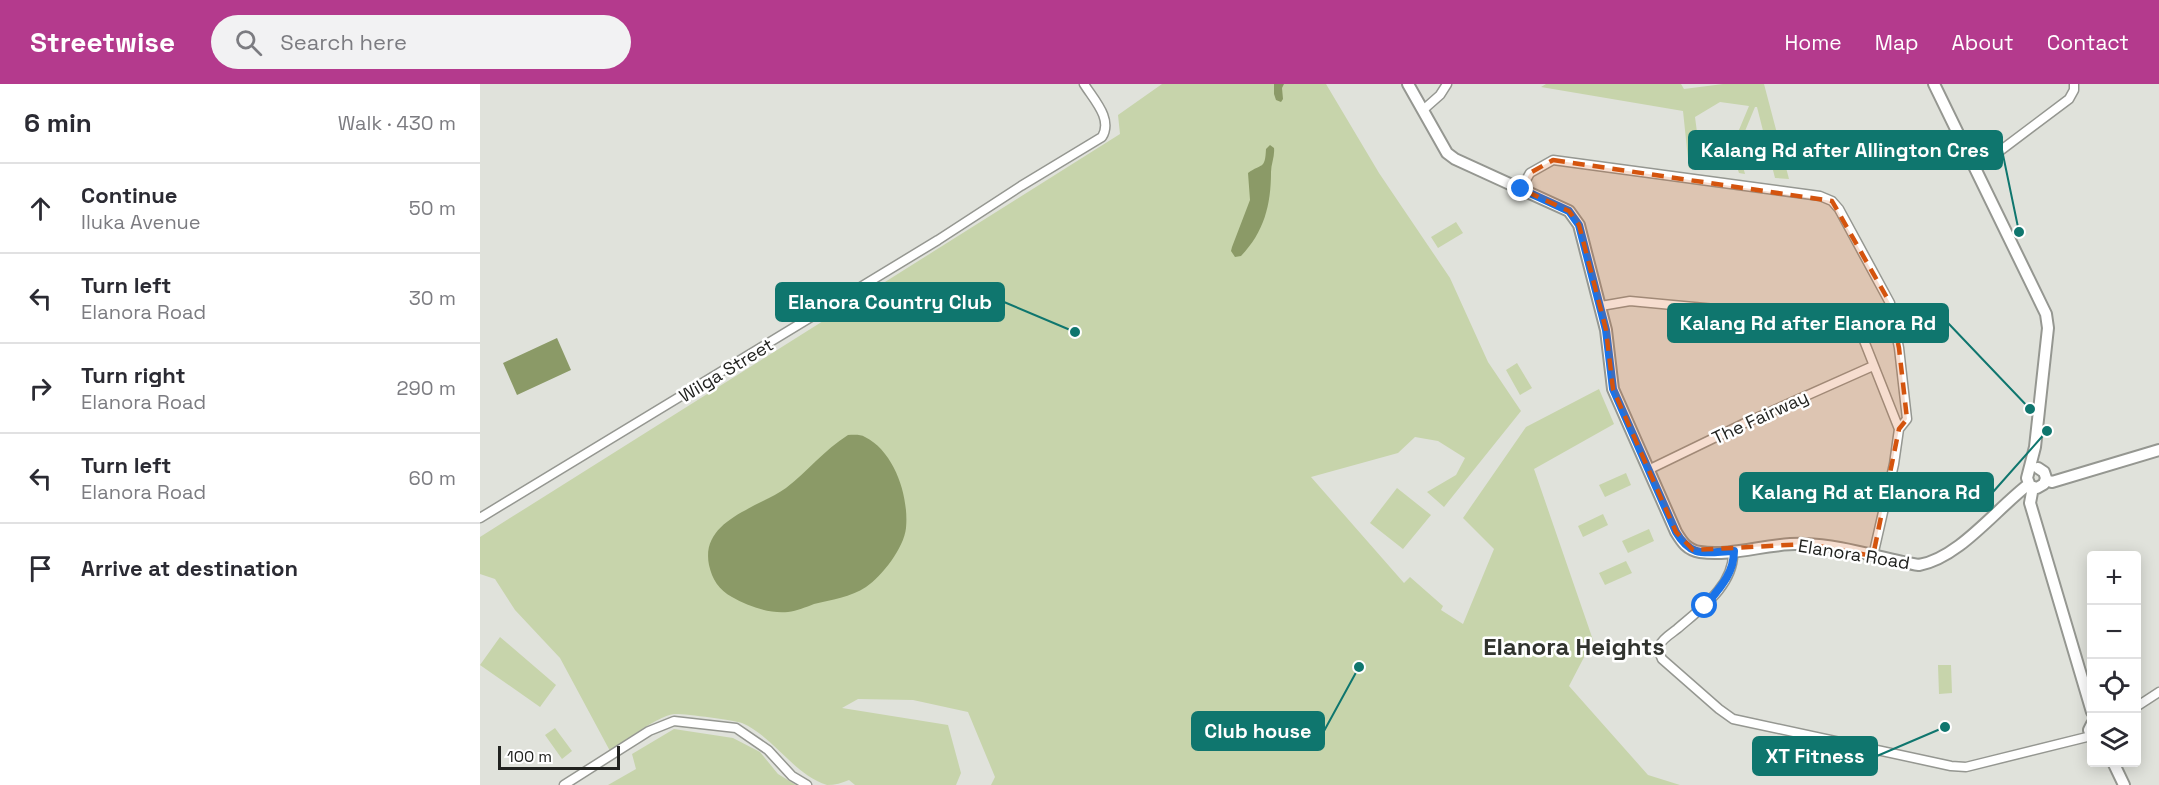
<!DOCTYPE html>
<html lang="en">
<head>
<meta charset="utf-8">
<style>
  body { margin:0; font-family:"Space Grotesk",sans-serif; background:#f2f2f3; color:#2b2b33 }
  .controls { position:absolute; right:18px; bottom:18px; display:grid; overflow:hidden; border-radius:6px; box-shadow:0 3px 15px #0003 }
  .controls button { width:54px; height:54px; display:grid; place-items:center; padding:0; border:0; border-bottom:2px solid #e1e1e2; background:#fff; color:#2b2b33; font:30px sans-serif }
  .scale { position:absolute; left:18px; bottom:15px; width:122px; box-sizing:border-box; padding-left:6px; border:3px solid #21221f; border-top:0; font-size:16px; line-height:21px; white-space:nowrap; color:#21221f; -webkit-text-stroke:4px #fff; paint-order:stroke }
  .stop { position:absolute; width:18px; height:18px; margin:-14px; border:4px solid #1a73e8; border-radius:50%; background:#fff }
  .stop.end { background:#1a73e8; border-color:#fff; box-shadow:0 2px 6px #0008 }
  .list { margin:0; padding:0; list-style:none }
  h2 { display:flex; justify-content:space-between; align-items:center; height:78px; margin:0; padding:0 24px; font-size:26px }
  h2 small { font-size:20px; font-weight:400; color:#7c7c81 }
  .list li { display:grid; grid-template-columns:39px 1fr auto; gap:18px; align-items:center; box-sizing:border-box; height:90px; padding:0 24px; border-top:2px solid #e1e1e2 }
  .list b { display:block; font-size:22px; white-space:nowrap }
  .list p { margin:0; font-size:20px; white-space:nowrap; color:#7c7c81 }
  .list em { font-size:20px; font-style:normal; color:#7c7c81 }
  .icon { flex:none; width:33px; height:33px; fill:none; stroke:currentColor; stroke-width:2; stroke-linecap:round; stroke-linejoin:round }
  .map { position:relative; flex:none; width:1679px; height:701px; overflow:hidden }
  header { display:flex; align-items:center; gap:36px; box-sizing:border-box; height:84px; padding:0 30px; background:#b43a8d; color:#fff }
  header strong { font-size:28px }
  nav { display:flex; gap:33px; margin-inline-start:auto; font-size:21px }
  .search { width:420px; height:54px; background:#f2f2f3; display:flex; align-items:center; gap:15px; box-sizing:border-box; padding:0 21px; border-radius:33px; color:#7c7c81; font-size:22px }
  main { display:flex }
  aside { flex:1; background:#fff }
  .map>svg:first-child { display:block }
  .green { fill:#c7d4ab }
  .water { fill:#8b9a67 }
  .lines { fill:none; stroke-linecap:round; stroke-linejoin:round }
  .minor-casing { stroke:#959791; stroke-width:11 }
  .tertiary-casing { stroke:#959791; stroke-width:14 }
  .minor { stroke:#fff; stroke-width:8 }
  .tertiary { stroke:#fff; stroke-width:10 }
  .route { stroke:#1a73e8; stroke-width:8 }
  .marked { fill:#d4540e; fill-opacity:0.2; stroke:#d4540e; stroke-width:4.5; stroke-dasharray:12 8; stroke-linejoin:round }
  .labels { text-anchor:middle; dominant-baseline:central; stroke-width:5; stroke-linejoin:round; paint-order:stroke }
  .street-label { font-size:18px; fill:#21221f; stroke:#fff }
  .district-label { font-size:24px; font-weight:bold; fill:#31332e; stroke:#fff }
  .leader { fill:none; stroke:#0f766e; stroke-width:2 }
  .callout-dot { fill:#0f766e; stroke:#fff; stroke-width:2 }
  .callout { fill:#0f766e; stroke:#0f766e; stroke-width:2 }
  .callout-label { font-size:20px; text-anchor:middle; font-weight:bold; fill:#fff }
</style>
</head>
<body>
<header>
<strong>Streetwise</strong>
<div class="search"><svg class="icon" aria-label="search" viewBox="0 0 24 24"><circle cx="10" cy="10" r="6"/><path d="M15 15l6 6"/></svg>Search here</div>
<nav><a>Home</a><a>Map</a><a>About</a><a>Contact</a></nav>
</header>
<main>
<aside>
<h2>6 min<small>Walk · 430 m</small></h2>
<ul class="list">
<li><svg class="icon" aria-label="ahead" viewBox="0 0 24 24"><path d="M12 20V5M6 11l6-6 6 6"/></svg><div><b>Continue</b><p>Iluka Avenue</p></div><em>50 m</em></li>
<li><svg class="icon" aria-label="left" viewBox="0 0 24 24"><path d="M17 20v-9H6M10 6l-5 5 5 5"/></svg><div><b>Turn left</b><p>Elanora Road</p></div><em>30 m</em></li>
<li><svg class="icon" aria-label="right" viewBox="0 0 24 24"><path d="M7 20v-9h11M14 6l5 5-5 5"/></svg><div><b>Turn right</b><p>Elanora Road</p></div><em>290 m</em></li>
<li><svg class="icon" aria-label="left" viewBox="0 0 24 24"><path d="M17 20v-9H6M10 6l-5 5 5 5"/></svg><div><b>Turn left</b><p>Elanora Road</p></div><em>60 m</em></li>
<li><svg class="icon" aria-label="arrive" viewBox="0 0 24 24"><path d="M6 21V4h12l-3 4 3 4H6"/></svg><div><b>Arrive at destination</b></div></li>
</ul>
</aside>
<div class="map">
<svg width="1679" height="701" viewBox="0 0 1679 701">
  <rect width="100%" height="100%" fill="#e0e2db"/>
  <path class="green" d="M682,0H846L899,89L970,194L1008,278L1041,327L964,423L947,408L976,391L985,374L958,357L935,353L918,369L831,393L924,499L930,493L963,522L961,526L983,540L1014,465L983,434L1046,343L1119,305L1134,340L1054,385L1113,556L1089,602L1168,691L1200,701H511L515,693L488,628L433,616L378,615L362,624L468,641L481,689L476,701H375L369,696C362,699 355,701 347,701C314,691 294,653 262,639C255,636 200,629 194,630C175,633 146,657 130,667L80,574L35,526L15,495L0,490V453L640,50L638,31Z
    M1066,0H1201L1204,5L1243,0H1284L1309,95L1295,94L1277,23H1275L1258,64L1265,90L1259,89L1251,65L1269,22L1240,18L1215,33L1222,86L1209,84L1203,27L1061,3Z
    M976,138L983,149L958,164L951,153Z
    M1037,279L1052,304L1040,311L1026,286Z
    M1146,389L1151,401L1125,413L1119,401Z
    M917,404L951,431L923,465L890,439Z
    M1123,430L1128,441L1103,453L1098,442Z
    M1169,445L1174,457L1148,469L1142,457Z
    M1146,477L1152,489L1125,501L1119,489Z
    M20,553L76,601L60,623L0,581Z
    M1458,581H1471L1472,609L1459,610Z
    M75,644L92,667L82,675L65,651Z
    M194,645L253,654L280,668L298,690L316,701H128L156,685L152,670Z"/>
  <path class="water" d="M794,0H804L802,4L803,15L801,18L796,16L794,10Z
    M790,61L794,64C795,72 791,80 791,88C791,121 784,148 761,172L755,173L751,167L752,163L770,116L768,89C782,79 785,86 786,65Z
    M77,254L91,286L37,311L23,279Z
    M368,351C373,351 380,350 385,353C415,368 429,413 426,444C424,464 402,492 386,503C371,513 351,516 334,520C326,523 317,527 308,528C289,530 268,522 252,513C239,506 232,495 229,481C220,436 278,424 306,404C328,387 344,366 368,351Z"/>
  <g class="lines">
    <defs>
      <path id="minor" d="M943,26L960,11L967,0
        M1496,85L1589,15L1594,6V0
        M1041,105L1050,89L1073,76L1340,112L1352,117L1359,125L1410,219L1419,264L1427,335L1419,345L1414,380L1393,472
        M1121,222L1150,217L1341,235L1366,243L1383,254L1419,345
        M1168,386L1265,339L1393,282
        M0,434L458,156L541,102L622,53C633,35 614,16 604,0
        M1253,467C1255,501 1220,525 1197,545C1192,549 1182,555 1180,561C1178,566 1180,570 1182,575L1239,625L1253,635L1471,682L1486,683L1611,652
        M1656,623L1679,608
        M84,701L169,647L194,637L256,644L288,666L312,692L327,701"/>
      <path id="tertiary" d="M928,0L967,69L975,75L1089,127L1099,141L1126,246L1133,305L1196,448C1202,458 1207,466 1220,468C1254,473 1290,458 1325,460C1361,461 1403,475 1439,481C1479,474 1516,425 1549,400
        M1454,0L1566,230L1568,244L1555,363L1547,394L1550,402L1557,404L1564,400L1566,394L1564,388L1558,384
        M1566,396L1572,398L1679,366
        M1553,403L1550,419L1612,628
        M1612,640L1609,646L1612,653
        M1633,678L1644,701"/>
    </defs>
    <use href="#minor" class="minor-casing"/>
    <use href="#tertiary" class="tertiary-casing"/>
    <use href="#minor" class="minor"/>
    <use href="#tertiary" class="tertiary"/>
  </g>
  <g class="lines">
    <path class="route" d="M1041,105L1089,127L1099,141L1126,246L1133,305L1196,448C1212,475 1226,468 1254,467C1254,490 1239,505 1225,522"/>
  </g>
  <path class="marked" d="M1073,76L1352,117L1410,219L1419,264L1427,335L1419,345L1393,472L1327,460L1213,466L1196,448L1133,305L1126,246L1099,141L1089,127L1041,105L1050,89Z"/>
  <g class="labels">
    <g class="street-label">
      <text transform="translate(246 286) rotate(-31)">Wilga Street</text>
      <text transform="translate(1280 333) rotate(-25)">The Fairway</text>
      <text transform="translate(1374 470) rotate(9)">Elanora Road</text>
    </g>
    <g class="district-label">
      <text x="1094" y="562">Elanora Heights</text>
    </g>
  </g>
  <path class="leader" d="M1539 148L1522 66M595 248L524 218M1550 325L1468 239M1567 347L1513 408M879 583L844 647M1465 643L1397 672"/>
  <g class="callout-dot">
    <circle cx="1539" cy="148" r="6"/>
    <circle cx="595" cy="248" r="6"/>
    <circle cx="1550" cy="325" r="6"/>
    <circle cx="1567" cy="347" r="6"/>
    <circle cx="879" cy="583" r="6"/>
    <circle cx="1465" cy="643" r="6"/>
  </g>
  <g class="callout">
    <rect x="1209" y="47" width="313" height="38" rx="6"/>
    <rect x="296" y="199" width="228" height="38" rx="6"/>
    <rect x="1188" y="220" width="280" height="38" rx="6"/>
    <rect x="1260" y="389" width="253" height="38" rx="6"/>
    <rect x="712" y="628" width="132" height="38" rx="6"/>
    <rect x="1273" y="653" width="124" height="38" rx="6"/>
  </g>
  <g class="callout-label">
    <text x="1365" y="73">Kalang Rd after Allington Cres</text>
    <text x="410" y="225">Elanora Country Club</text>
    <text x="1328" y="246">Kalang Rd after Elanora Rd</text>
    <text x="1386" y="415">Kalang Rd at Elanora Rd</text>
    <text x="778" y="654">Club house</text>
    <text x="1335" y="679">XT Fitness</text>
  </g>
</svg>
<div class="controls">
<button>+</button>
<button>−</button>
<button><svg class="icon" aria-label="locate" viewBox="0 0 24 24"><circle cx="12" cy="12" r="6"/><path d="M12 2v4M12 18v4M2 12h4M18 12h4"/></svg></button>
<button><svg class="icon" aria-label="layers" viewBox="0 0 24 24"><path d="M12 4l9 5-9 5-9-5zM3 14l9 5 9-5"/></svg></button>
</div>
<div class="scale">100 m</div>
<div class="stop" style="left:1225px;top:522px"></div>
<div class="stop end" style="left:1041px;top:105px"></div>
</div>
</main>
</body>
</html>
